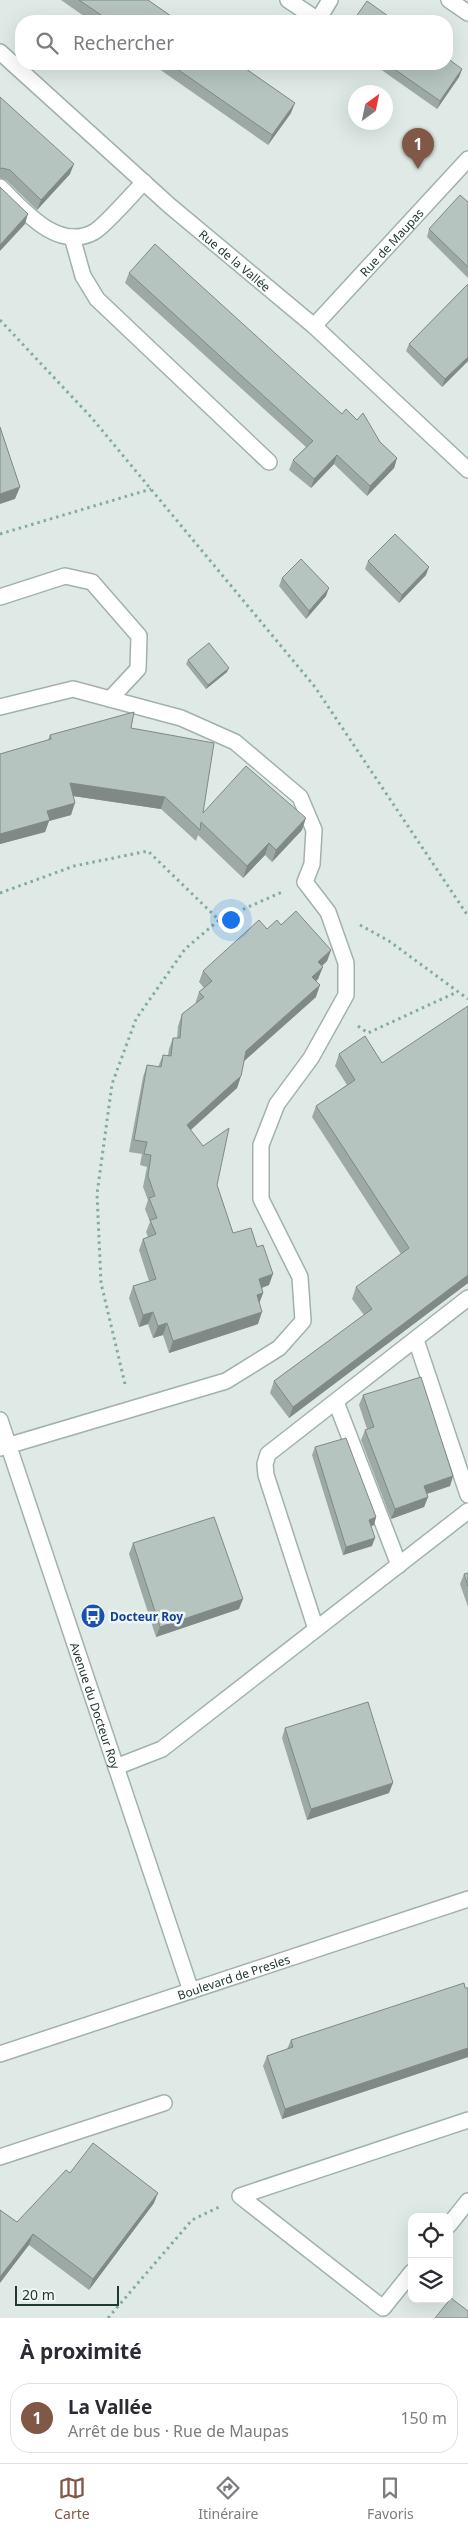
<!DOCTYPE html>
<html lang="fr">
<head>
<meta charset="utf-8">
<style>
  body { margin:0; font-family:"Noto Sans",sans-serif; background:#f2f2f3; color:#2b2b33 }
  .controls { position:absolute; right:15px; bottom:15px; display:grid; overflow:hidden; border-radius:10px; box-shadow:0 5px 20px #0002 }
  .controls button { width:45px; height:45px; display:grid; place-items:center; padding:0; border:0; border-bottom:1px solid #e1e1e2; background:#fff; color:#2b2b33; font:25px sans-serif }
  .compass { position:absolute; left:348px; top:85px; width:45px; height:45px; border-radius:50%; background:#fff; box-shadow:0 5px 20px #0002; rotate:33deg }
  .scale { position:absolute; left:15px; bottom:12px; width:104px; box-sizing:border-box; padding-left:5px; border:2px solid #213935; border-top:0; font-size:14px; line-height:18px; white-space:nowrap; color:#213935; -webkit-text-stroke:4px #eff6f4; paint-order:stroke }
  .you { position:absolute; left:230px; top:919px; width:18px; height:18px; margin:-12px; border:4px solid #fff; border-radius:50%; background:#1a73e8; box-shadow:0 0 0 8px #1a73e833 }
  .badge { display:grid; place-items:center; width:32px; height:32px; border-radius:50%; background:#815745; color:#fff; font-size:16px; font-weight:700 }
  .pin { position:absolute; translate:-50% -41px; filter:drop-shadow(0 1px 2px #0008) }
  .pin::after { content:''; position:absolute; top:26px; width:18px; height:15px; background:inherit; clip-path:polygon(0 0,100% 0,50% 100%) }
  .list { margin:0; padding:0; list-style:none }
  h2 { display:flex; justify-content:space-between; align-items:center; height:65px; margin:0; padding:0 20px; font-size:21px }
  h2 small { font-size:16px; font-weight:400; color:#7c7c81 }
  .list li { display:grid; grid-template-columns:32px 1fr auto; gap:15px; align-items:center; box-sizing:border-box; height:70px; margin:0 10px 10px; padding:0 10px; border:1px solid #e1e1e2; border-radius:20px }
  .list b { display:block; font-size:19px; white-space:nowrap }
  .list p { margin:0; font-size:16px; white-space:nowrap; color:#7c7c81 }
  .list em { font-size:16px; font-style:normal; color:#7c7c81 }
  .icon { flex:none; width:28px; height:28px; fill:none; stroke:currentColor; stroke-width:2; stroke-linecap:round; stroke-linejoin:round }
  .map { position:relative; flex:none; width:468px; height:2318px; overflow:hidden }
  .search { position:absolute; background:#fff; box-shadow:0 5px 20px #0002; left:15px; right:15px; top:15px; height:55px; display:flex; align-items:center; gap:12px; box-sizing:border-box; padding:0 18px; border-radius:20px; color:#7c7c81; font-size:19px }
  .sheet { height:145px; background:#fff }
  nav { display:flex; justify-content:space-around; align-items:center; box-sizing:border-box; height:70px; border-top:1px solid #e1e1e2; background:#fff; font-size:14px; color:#7c7c81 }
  nav a { display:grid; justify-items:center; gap:2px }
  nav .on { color:#815745 }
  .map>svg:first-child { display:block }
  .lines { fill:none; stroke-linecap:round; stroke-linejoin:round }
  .minor-casing { stroke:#a2b1ad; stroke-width:18 }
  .path { stroke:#81aca3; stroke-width:3; stroke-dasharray:2.5 4; stroke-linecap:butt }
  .minor { stroke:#fff; stroke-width:15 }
  .wall { fill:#9ca9a4 }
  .shaded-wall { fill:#7f8986 }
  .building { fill:#b5c4bf; stroke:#7f8986 }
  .labels { text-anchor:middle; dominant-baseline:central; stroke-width:5; stroke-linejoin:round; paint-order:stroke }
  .street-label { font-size:12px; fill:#213935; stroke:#eff6f4 }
  .transit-label { font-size:12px; font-weight:bold; fill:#164399; stroke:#eff6f4; text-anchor:start }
</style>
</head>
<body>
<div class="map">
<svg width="468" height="2318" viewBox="0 0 468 2318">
  <rect width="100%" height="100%" fill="#dfeae6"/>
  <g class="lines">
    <defs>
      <g id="minor">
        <path d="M288,0L318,20L330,0"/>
        <path d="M449,0L468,13"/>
        <path id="s1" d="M0,52L170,206L314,326L468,470"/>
        <path d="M0,187C23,209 57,252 94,232C105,226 133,193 144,182"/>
        <path d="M72,237L83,276L97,299L269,462"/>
        <path id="s2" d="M314,326L468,159"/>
        <path d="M0,597L65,576L92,582L139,636L138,669L110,699L181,718L235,742L300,797L314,830L312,864L305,882L328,912L346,963V995L311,1058L277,1104L261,1145V1199L300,1277L303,1321L279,1348L226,1381L0,1448"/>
        <path d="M0,707L73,689L110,699"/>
        <path d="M416,1340L468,1495"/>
        <path d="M336,1402L399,1565"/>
        <path id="s3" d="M0,1420L191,1991"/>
        <path d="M316,1629L266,1475L265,1464L268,1454L468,1298"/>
        <path d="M116,1767L162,1749L468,1511"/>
        <path id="s4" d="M0,2054L468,1899"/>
        <path d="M0,2157L164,2103"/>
        <path d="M449,2225L468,2201"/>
        <path d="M412,2272L383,2308L240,2196L468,2120"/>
      </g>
    </defs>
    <use href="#minor" class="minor-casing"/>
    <path class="path" d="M0,320L91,417L315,687L468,916
      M0,534L151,489
      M0,893L74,866L148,851L219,920L282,892
      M360,925L389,941L468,999
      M358,1026L368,1033L457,992
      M125,1384L101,1283L97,1194L112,1084L136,1019L185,949L219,920
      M108,2318L192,2220L219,2207"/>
    <use href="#minor" class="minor"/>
  </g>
  <path class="wall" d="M61,0H148L178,21H91Z
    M152,64H239L291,113L268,145Z
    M373,64H447L462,69L459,77L437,109Z
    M0,97L70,174L37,210L6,180L0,178Z
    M468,202V278L427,237L429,229Z
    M129,273L342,414L380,442L397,458L394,468L367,496L334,464L311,488L289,470L293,460L306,447L125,283Z
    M468,284V361L442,387L406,351L409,344Z
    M368,561L426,575L399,603L365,569Z
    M282,578L326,596L306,619L279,586Z
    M188,660L227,672L206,689L186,664Z
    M131,728L203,813L302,830L272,862L265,855L243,878L198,835L196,841L161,809L73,796L71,815L49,821L45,832L0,844V754L48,740L50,735Z
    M281,925L331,950L327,961L322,966L318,979L316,981V997L244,1061L241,1076L237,1088L190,1130L217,1185L233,1233L269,1285L262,1288L263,1293L259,1303L258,1324L169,1353L163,1335L153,1338L148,1324L139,1327L129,1298L133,1286L149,1281L139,1250L143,1239L148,1237L146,1232L150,1222L145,1209L148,1200L143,1187L147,1167L140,1165L142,1154L129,1152L143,1077L147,1065L158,1067L163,1055H168L169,1049L173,1038H177L178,1026L182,1014L195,1004L199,992L204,988L199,982L203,971L267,929Z
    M365,1036L468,1283L289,1418L270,1393L274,1381L364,1315L352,1299L356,1287L401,1254L312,1117L316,1106L347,1085L335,1066L339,1054Z
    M363,1395L453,1476L450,1486L427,1494L428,1497L424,1507L391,1519L361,1440L365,1430L367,1429L359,1405Z
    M315,1447L376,1517L374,1525L371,1526L372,1546L343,1555L312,1455Z
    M133,1543L239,1609L156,1637L129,1554Z
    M468,1573V1607L460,1584L464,1574Z
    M285,1728L389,1793L307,1820L282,1738Z
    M465,1988H468V2057L282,2119L263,2066L267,2056L287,2049L291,2040Z
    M70,2173L154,2203L89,2290L29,2245L17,2222Z"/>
  <path class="shaded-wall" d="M462,69L459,77L437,109L440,101Z
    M295,103L291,113L268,145L272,135Z
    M74,164L70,174L37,210L41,200Z
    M28,214L25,224L0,251V245Z
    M468,357V361L442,387L445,379Z
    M337,455L334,464L311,488L314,479Z
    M397,458L394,468L367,496L370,486Z
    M20,487L15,499L0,504V494Z
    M429,567L426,575L399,603L402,595Z
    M329,588L326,596L306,619L309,611Z
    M229,668L227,672L206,689L208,685Z
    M70,783L165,797L161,809L66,795Z
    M75,803L71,815L49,821L45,832L0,844V834L47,811Z
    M306,818L302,830L272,862L276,850Z
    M269,843L265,855L243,878L247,866Z
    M331,950L327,961L314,973L318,962Z
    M323,967L318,979L308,989L312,977Z
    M320,985L316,997L242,1063L246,1051Z
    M241,1076L237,1088L183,1137L187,1125Z
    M273,1274L269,1285L255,1290L259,1279Z
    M468,1275V1283L289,1418L293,1407Z
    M263,1293L259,1304L257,1295Z
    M153,1312L148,1324L139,1327L143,1315Z
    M262,1312L258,1324L169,1353L173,1341Z
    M167,1323L163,1335L153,1338L158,1326Z
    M453,1476L450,1486L420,1496L424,1486Z
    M428,1497L424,1507L391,1519L395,1509Z
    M376,1517L374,1525L366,1528L369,1520Z
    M375,1538L372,1546L343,1555L346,1547Z
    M243,1599L239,1609L156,1637L160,1627Z
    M393,1783L389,1793L307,1820L311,1809Z
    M468,2048V2057L282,2119L285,2109Z
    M158,2193L154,2203L89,2290L93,2279Z
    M33,2234L29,2245L0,2283V2277Z"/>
  <path class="building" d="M79,0H148L178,21H110Z
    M367,1L395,21H353Z
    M447,58L462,69L440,101L387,64H447Z
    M170,64H239L295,103L272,135Z
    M0,97L74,164L41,200L10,170L2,168L0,169Z
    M0,187L28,214L0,245Z
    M460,195L468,202V267L429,229Z
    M155,244L342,414L346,409L357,420L363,413L380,442L397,458L370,486L337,455L314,479L293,460L313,441L129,273Z
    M468,284V357L445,379L409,344Z
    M0,427L20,487L0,494Z
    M395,534L429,567L402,595L368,561Z
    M301,559L329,588L309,611L282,578Z
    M209,643L229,668L208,685L188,660Z
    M134,712L131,728L214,743L203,813L246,766L306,818L276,850L269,843L247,866L201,822L200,830L165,797L70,783L75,803L47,811L50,820L0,834V754L51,739L50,735Z
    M296,911L331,950L318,962L323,967L312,977L320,985L246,1051L241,1076L187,1125L203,1146L229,1128L217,1185L233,1233L251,1228L257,1247L263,1245L273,1274L259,1279L263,1293L257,1295L262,1312L173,1341L167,1323L158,1326L153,1312L143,1315L133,1286L156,1279L143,1239L156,1234L150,1220L157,1218L149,1198L155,1196L148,1176L151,1155L144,1154L147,1142L134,1140L147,1065L161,1067L163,1055L171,1056L173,1038H180L182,1014L204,997L199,992L212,981L203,971L259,920L267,929L277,920L281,925Z
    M468,1006V1275L293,1407L274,1381L372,1309L356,1287L409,1248L316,1106L355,1080L339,1054L365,1036L382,1063Z
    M421,1377L453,1476L424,1486L428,1497L395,1509L365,1430L374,1427L363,1395Z
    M346,1438L376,1517L369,1520L375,1538L346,1547L315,1447Z
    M214,1517L243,1599L160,1627L133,1543Z
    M468,1573V1586L464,1574Z
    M368,1702L393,1783L311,1809L285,1728Z
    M464,1983L465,1988H468V2048L285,2109L267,2056L293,2047L291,2040Z
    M93,2143L158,2193L93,2279L33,2234L0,2277V2210L17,2222L66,2170L70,2173Z
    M451,2298L468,2311V2318H435Z"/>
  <defs>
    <symbol id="bus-disc" viewBox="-11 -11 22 22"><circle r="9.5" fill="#1a4fb4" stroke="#eff6f4"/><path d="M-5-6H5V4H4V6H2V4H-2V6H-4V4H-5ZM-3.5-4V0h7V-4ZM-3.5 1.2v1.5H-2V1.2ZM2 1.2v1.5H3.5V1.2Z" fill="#fff"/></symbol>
  </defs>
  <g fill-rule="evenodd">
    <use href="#bus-disc" x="79" y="1602" width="28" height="28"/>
  </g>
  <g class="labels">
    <g class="street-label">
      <text stroke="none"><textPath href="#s2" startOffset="114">Rue de Maupas</textPath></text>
      <text stroke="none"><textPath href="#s1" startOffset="314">Rue de la Vallée</textPath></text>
      <text stroke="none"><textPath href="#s3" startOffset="301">Avenue du Docteur Roy</textPath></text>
      <text stroke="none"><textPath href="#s4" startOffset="246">Boulevard de Presles</textPath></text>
    </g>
    <g class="transit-label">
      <text x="110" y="1616">Docteur Roy</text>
    </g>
  </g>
</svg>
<div class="controls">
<button><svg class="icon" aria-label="locate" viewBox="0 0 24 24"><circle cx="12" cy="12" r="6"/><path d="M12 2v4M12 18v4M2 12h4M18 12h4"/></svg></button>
<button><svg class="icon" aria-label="layers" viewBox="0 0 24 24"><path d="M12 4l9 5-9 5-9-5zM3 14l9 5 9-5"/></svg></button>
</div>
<svg class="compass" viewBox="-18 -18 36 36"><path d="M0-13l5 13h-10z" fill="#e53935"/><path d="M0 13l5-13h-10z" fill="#7c7c81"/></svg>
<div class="scale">20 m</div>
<div class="you"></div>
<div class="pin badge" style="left:418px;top:169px">1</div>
<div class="search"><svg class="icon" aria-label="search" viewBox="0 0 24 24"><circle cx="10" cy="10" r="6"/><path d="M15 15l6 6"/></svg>Rechercher</div>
</div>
<section class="sheet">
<h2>À proximité<small></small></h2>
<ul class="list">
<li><span class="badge">1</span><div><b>La Vallée</b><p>Arrêt de bus · Rue de Maupas</p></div><em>150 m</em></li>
</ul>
</section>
<nav>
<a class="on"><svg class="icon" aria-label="map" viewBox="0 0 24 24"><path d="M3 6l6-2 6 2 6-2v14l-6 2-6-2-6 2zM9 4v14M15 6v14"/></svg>Carte</a>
<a><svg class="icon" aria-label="directions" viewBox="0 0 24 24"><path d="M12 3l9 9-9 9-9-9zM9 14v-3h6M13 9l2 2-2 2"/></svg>Itinéraire</a>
<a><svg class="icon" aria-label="saved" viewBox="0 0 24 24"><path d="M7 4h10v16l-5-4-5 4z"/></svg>Favoris</a>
</nav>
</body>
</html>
